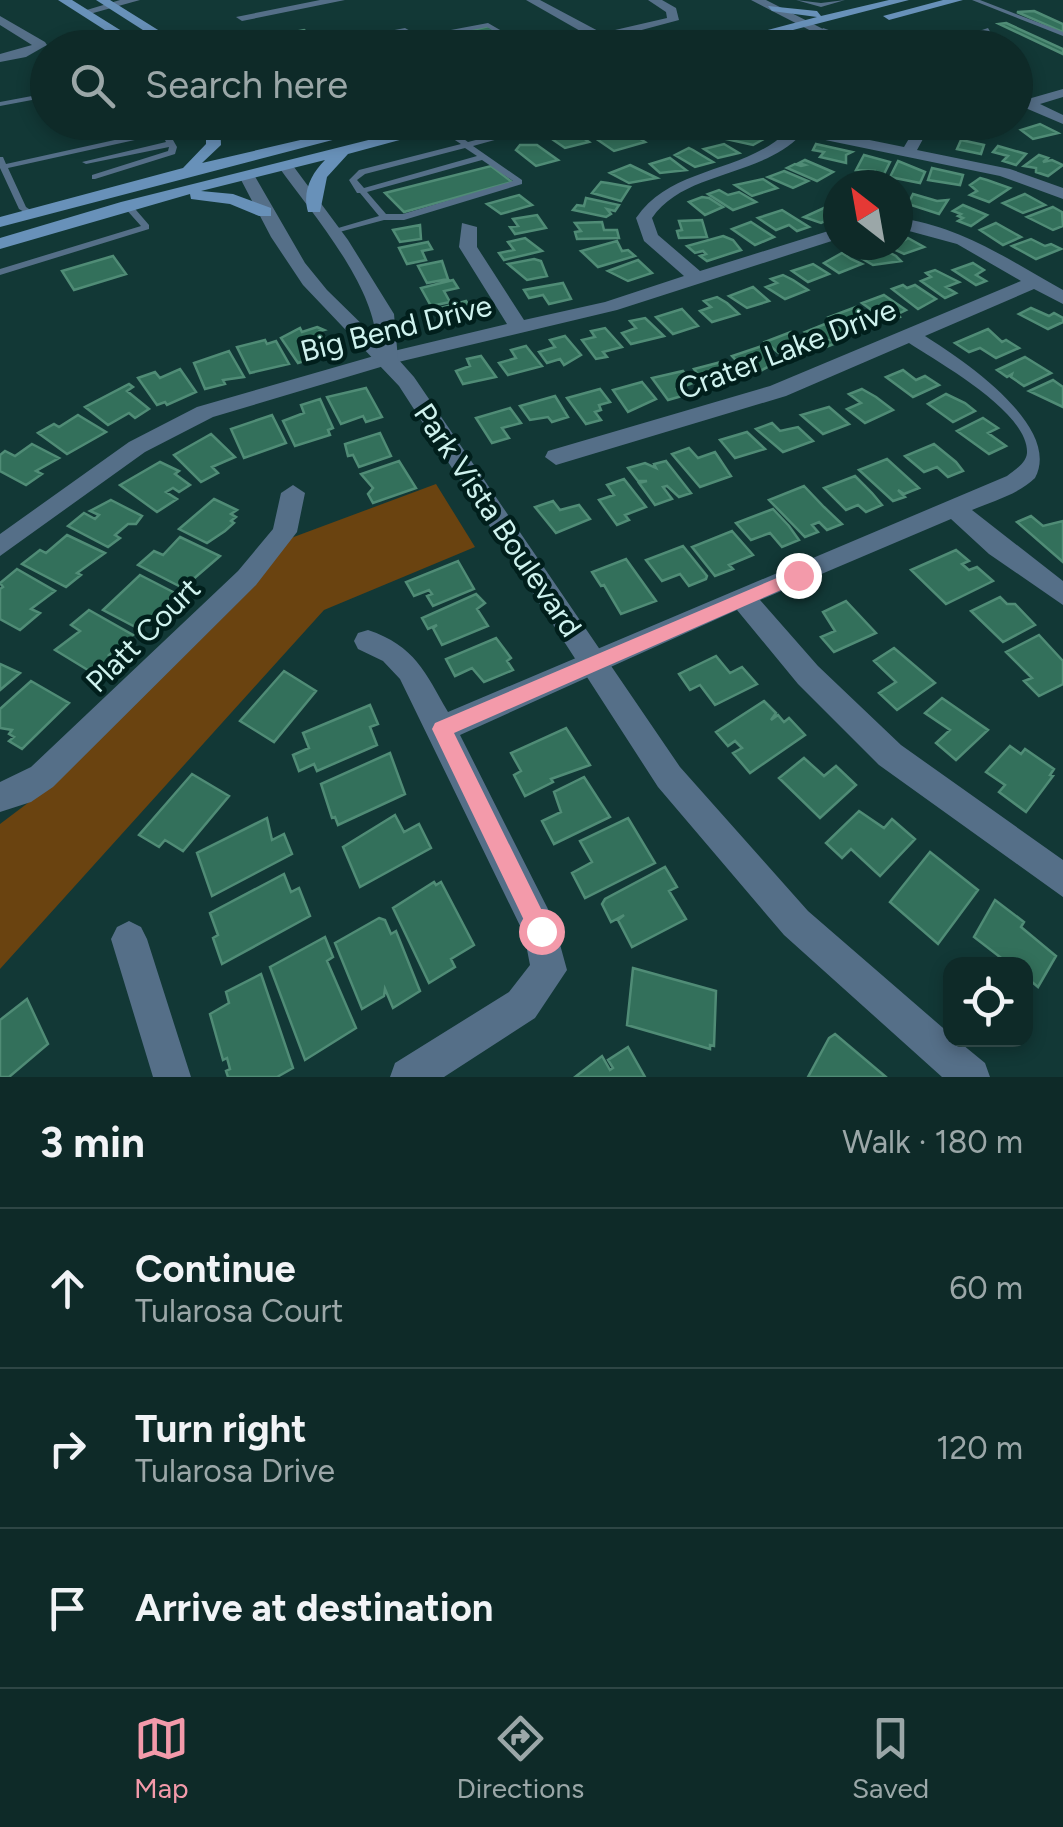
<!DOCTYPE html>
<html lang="en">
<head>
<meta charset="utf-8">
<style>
  body { margin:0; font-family:Figtree,sans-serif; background:#173230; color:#f1f3f6 }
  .controls { position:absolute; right:30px; bottom:30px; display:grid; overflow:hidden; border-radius:20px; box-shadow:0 5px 15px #0003 }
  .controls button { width:90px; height:90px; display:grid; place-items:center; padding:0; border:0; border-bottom:2px solid #2e4645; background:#0e2a28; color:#f1f3f6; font:50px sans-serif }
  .compass { position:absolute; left:823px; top:170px; width:90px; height:90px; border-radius:50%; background:#0e2a28; box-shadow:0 5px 15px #0003; rotate:329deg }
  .stop { position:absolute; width:30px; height:30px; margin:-22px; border:8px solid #f39aaa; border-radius:50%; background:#fff }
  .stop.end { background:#f39aaa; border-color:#fff; box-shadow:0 2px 10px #0008 }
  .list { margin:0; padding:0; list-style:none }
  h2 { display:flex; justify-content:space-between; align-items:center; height:130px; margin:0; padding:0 40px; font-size:42px }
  h2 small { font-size:32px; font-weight:400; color:#9ba7a8 }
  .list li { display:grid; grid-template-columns:65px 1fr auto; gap:30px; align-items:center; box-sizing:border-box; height:160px; padding:0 40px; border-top:2px solid #2e4645 }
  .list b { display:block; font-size:38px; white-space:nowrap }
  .list p { margin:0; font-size:32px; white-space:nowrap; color:#9ba7a8 }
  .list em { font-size:32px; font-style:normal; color:#9ba7a8 }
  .icon { flex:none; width:55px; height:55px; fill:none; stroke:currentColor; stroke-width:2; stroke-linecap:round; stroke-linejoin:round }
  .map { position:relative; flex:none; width:1063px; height:1077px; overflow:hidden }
  .search { position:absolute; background:#0e2a28; box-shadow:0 5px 15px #0003; left:30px; right:30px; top:30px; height:110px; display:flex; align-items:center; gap:25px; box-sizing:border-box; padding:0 35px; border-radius:55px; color:#9ba7a8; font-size:38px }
  .sheet { height:610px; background:#0e2a28 }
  nav { display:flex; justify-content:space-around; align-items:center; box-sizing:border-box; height:140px; border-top:2px solid #2e4645; background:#0e2a28; font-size:28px; color:#9ba7a8 }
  nav a { display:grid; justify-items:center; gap:5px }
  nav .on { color:#f39aaa }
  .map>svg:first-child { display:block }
  .green { fill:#6a4310 }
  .building { fill:#33705b; stroke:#508c76; stroke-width:2.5 }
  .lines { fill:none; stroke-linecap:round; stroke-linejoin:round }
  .service { fill:#556f88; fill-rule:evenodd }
  .minor { fill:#556f88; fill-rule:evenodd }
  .tertiary { fill:#556f88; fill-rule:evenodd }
  .secondary { fill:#6891b9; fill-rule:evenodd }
  .route { fill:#f39aaa }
  .labels { text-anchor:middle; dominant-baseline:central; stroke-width:9; stroke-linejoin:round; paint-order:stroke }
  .street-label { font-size:30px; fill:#cff2ee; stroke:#011f1c }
</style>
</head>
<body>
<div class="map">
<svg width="1063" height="1077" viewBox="0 0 1063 1077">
  <rect width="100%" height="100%" fill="#123836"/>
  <path class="green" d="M436,484L475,547L324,610L0,969V824L57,781L291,538Z"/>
  <path class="building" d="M1034,11L1063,24V32L1017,12Z
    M1006,23L1063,49V54L999,24Z
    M489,26L515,43L494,48L468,31Z
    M304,30L315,39L274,48L229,45Z
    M614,122L645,142L614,151L579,127Z
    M709,122L731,123L739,126L721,135L700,126Z
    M1040,124L1058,133L1033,139L1021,130Z
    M569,128L589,142L565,148L546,135Z
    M745,128L755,132L749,135L762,140L753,145L726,139Z
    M961,140L984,145L981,154L957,149Z
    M724,144L739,153L718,158L704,149Z
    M816,144L852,152L846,155V163L820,157L824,152L813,150Z
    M520,145H537L558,160L536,166L516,150Z
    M998,146L1026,154L1016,165L1003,161L1008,156L993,152Z
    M689,148L693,150L713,162L695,167L675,155Z
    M864,155L890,162L883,176L872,174L874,171L856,170Z
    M1039,155L1048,158L1043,162L1052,160L1063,165L1048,176L1036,172V168L1024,166Z
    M670,158L686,170L660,173L650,164Z
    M805,160L833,172L817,181L787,168L795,164L801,166L805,165L799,163Z
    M898,161L925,172L920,183L890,177Z
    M630,165L657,178L629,183L610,173Z
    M491,166L512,182L404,212L385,193Z
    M932,168L963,175L960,185L928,180Z
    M784,171L808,181L793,188L768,177Z
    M980,178L987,180L1010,188L989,202L970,195L977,191L970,185Z
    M763,179L777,188L752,196L735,185Z
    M601,182L608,183L630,187L621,201L592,193Z
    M719,190L728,195L739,192L756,202L733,210L708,194Z
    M913,194L937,201L948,200L939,214L908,204Z
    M1025,194L1045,205L1023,213L1003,203Z
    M519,195L532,205L501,214L487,204Z
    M702,197L709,198L723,207L705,215L689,202Z
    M586,198L619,205L615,211L607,209L611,214L606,217L573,210L577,205L584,206Z
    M963,205L987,215L971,226L958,221L963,218L958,216L961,214L953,211Z
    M1053,207L1062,212L1063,226L1053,230L1027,217Z
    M824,208L837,216L821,223L804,217Z
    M782,210L809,227L797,231L789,225L776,230L758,218Z
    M537,215L546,228L515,234L510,227L518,226L513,219Z
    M702,220L707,237L679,238L677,231L682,230L679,221Z
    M602,222L604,230H617L619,238L577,239L575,232L581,231L575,223Z
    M751,222L774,237L755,245L732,229Z
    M996,223L1021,237L1003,245L980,230Z
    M420,225L421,239L400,242L393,230Z
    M723,236L733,240L741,250L707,261L700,256L706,254L703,251L695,253L687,246Z
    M525,238L542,251L504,260L499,253L514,250L508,242Z
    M908,238L924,247L904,254L885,245H898Z
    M1031,239L1045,246L1051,244L1061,249L1036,259L1012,246Z
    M617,241L622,251L628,250L635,256L598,267L581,251Z
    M428,242L432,249L422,251L426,260L407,264L399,248Z
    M875,245L896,256L901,261L873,265L859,257L870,252L860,247Z
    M842,253L851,259L862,264L839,273L824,263Z
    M113,256L126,274L74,290L62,271Z
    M534,259L541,261L547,276L527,280L508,264Z
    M638,260L652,273L628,281L608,271Z
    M442,261L448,279L427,283L418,266Z
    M973,263L984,270L976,275L986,281L976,285L953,270Z
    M813,264L829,274L808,282L792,271Z
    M935,270L959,282L946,287L956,293L945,298L921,281L931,277L926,273Z
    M783,275L793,280L808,290L785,299L766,287L777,283L771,279Z
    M453,280L458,288L444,291L450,302L431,306L421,288Z
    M563,283L571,299L549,304L543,295L529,298L524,290Z
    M903,285L907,288L915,285L936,299L918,309L892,289Z
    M753,287L769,301L747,308L729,296Z
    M884,295L906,310L898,314L900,317L888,322L862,303Z
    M717,297L727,303L739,314L712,322L700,311L711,307L704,301Z
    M466,301L472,310L457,313L462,322L442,326L433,310Z
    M856,307L873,321L860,326L867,331L855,335L829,317Z
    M1031,308L1049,316L1054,313L1063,318V322L1048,329L1019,314Z
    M682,309L698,326L673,334L656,317Z
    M645,318L664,336L631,344L622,333L636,328L630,321Z
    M830,322L847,333L830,340L836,343L826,347L805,332Z
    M317,327L324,330L320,331L331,346L310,353L314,358L298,363L281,338L300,328L302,332Z
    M605,328L622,347L603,352L607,357L596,359L582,340L595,337L591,331Z
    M988,329L1002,342L1006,340L1019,348L996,358L980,348L969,352L955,343Z
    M791,332L807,344L794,351L802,357L790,362L765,342Z
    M565,336L581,355L564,365L560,359L547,363L539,352L555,347L550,340Z
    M265,340L267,344L276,341L289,364L250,373L237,347Z
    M526,346L542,366L508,375L499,363L516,358L511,350Z
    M762,346L775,363L751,376L732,356Z
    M229,351L244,377L223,380L225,384L205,389L194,363Z
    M481,356L496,377L463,384L456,371L470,366L467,359Z
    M1025,357L1051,373L1024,386L1011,377L1012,374L1007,377L997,370Z
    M725,361L738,374L708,388L694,369Z
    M180,369L196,392L167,405L165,402L157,405L138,378L155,372L160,378Z
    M903,370L916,380L925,376L939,385L913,397L886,377Z
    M683,371L693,383L677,389L682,396L668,400L652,378Z
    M1053,380L1063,387V407L1029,391Z
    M642,382L656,399L628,412L613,390Z
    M129,384L133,387L127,391L149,409L135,418L129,413L108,425L85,407Z
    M366,388L382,417L366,422L363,416L341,424L327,397Z
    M600,389L610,402L599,405L601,410L595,412L601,420L586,424L567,398Z
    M862,389L876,397L893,410L865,423L847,409L861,403L849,394Z
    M946,394L965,403L975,411L953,422L928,404Z
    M555,396L568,417L552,422L548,417L530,420L520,406Z
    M320,399L333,428L328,430L330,435L295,446L283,421L304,413L301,405Z
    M829,407L849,424L823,434L801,415Z
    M510,408L521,423L502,428L509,438L492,443L476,418Z
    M78,415L106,432L67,454L38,433L54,424L59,427Z
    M272,415L286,443L244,458L231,429Z
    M983,418L998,428L988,433L1006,446L989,454L957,431Z
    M772,423L780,431L798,427L813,441L783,452L756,429Z
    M747,432L765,449L735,458L720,440Z
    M380,433L391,456L359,467L353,455L348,456L345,444Z
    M211,434L235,457L212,467L218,473L201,482L174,455Z
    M32,444L59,458L36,471L42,474L26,485L0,471V455L5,451L15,456Z
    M934,444L956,462L963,471L948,477L937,467L924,472L905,456Z
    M689,448L698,458L715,452L731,476L700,487L672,454Z
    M887,459L919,488L904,494L898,490L905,497L893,501L859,470Z
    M399,461L416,488L373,503L368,494L373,488L361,474Z
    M666,461L691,493L679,497L667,486L663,487L672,499L655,505L639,483L647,481H638L628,468L645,463L656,468L654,464Z
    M160,462L179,471L175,474L190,485L179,492L173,488L166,492L177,499L157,512L120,485Z
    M855,476L872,493L882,505L866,512L858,505L846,510L824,488Z
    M624,479L646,507L625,515L629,520L617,525L599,500L614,495L607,485Z
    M804,486L824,507L842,524L827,530L819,522L812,525L818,532L805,537L769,500Z
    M214,499L237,510L231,514L236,517L231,521L234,523L225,531L207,543L179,529Z
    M111,500L142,516L136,524H128L115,535L120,538L108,547L68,526L84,513L95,519L99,515L90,511Z
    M553,501L560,510L579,505L590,519L556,533L535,507Z
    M773,509L789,526L799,540L782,547L770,533L751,540L736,523Z
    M1031,516L1043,526L1063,521V562L1017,522Z
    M732,531L753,555L729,565L733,569L715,576L692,547Z
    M67,535L105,553L77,573L81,575L66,587L22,564L40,550L46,553Z
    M180,537L220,556L183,588L138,565L154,551L163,555Z
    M683,546L707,576L706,579L689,586L680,574L662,581L646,560Z
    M956,550L969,561L962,564L969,570L977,567L993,581L946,604L911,570Z
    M626,559L656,601L621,614L604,585L601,586L592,572Z
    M458,561L474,589L433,606L427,596L432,594L429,590L414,596L406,582Z
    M17,569L55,591L31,609L40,613L20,630L0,619V589L3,587L0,583Z
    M140,575L175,593L141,630L103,610Z
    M476,594L485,603L477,609L488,626L442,645L433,628L437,625L428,629L422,618Z
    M1000,597L1007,604H1015L1035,625L1003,642L971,611Z
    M846,601L876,633L834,652L821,637L835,631L823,612Z
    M89,610L133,635L109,655L114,658L96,675L55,650L80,631L71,625Z
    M1039,635L1063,661V684L1039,696L1024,681L1032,678L1006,652Z
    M496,638L511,658L507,661L513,670L484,682L472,668L455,676L446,659Z
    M894,648L935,683L897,710L879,693L896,682L874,661Z
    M716,656L730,673L742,667L757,684L715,705L700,685L690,690L679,674Z
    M0,664L20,673L0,690Z
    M284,671L316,691L274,742L240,721Z
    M31,681L69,703L22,749L9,741L14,737L9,734L12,730L0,728V709Z
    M942,698L988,730L956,760L936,743L950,730L925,713Z
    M764,701L776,713L771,720L778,715L784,722L789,718L805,735L750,773L733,753L742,748L735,741L728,746L716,732Z
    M370,705L378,724L370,727L377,745L317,771L314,764L299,771L293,755L309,748L303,733Z
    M566,728L590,765L551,779L553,782L525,796L514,775L521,771L511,753Z
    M1010,746L1021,754L1025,749L1054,769L1050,775L1053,776L1026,812L999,792L1005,785L986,772Z
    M390,753L405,794L338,825L335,817L332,818L321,784Z
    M804,758L824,776L836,766L856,785L820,818L779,778Z
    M192,774L229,796L183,851L165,840L159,847L139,835Z
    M584,777L610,817L554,844L542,821L561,812L554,792Z
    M859,811L884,828L892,819L915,839L880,876L851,849L842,858L826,843Z
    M395,815L404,832L419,824L431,848L360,887L343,847Z
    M267,818L272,840L284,834L292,854L212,896L197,853Z
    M628,818L655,863L585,898L572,873L592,862L580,841Z
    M930,852L978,890L938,944L890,902Z
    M665,867L677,887L669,891L686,919L632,947L618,920L624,915L611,922L602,904L605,899Z
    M284,874L291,892L299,888L310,916L222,964L213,938L218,935L210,913Z
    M434,882L436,885L441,882L474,945L451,959L455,967L429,983L393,908Z
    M995,900L1024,922L1021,927L1056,956L1038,987L1026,977V964H1009L974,937Z
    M379,918L385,920L391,934L396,931L420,991L393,1008L385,989L384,996L362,1009L335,943Z
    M325,937L333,957L327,961L356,1028L305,1060L270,967Z
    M633,968L716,991L714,1046L710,1045V1049L627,1025Z
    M261,974L293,1068L277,1077H228L226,1071L230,1069L227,1058L223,1060L210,1014L229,1003L226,992Z
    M27,999L48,1044L9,1077H0V1020Z
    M835,1034L886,1077H808L829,1038Z
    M628,1047L645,1077H575L602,1056L610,1070L613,1068L608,1060Z"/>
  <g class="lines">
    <path class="service" d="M796,0L821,3L845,0L821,7Z
      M972,0H980L1063,32V36Z
      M488,23L531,48H523L487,27L456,33L479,48H471L449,34L424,38L439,48H431L404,32L317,48H301L405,28L419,36Z
      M48,93V97L0,106V102Z
      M156,122H163L166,129L195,122H210L169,133L177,147L175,154L95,179H92V175L168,151L169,147L86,164L82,162L166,142L162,134L8,168L26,207L35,213L31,216L19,209L0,168V157H3L6,164L160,130Z
      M546,122H559L473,146L522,180V184L404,220H384L332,234L328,231L379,216L360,193H357L349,180L359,170L461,144L438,129V125H444L468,142ZM465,148L477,156L364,188L357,180L365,174ZM482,160L513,181L403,214H386L367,192Z
      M124,203H130L149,225V229L0,275V269L141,226L124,207Z"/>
    <path class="minor" d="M120,0H140L86,15L80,12Z
      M320,0H345L242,21L236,17Z
      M526,0H540L602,33L667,18L666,12L648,0H662L676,8L679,20L608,39L614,46L603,48L596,40Z
      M0,16L45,42L47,45L26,57L0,62V54L32,45L0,25Z
      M823,28L872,45L874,48H855L819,35Z
      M988,28L992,35L949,48H928Z
      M1063,89V97L1040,104L1063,115V124L1016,104V95L1028,99Z
      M750,122H781L904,147L917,125L922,124L929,128L917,150L1010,169L1063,188V199L1000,176L801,135C759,178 684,171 652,218L658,235L700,271L838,228V239L617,310L394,363L213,417L145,452L0,556V534L129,442L197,407L381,354L507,324L459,247L462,223L477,227V247L524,320L605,302L684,276L644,241L636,218C672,166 742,174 787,132Z
      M898,218C961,226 1009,260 1063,290V304L1034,289L925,336C960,358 1063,426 1035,478C1019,494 993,501 972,510L1063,581V605L989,554L951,519L760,600L818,666L901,745L1063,860V897L879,765L798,684L737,610L460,735L553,919L567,970L535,1018L444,1077H390L395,1063L509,992L530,965L524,934L400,679L383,661L358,649L354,641L358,633L368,630C415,646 425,672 448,712L1007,476C1014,470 1026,464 1027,453C1029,412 939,363 909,343L786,396L556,465L545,457L548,451L770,386L1021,281L957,244L898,228Z
      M293,485L305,493L297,532L256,585L53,787L31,802L0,812V782L31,767L238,571L273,529L281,493Z
      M129,921L141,927L147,939L191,1077H153L111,939L117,927Z"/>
    <path class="tertiary" d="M751,0H766L829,32L819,35Z
      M281,163H291L348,240L394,314L398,359L414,377L680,767L808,911L950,1034V1040H957L985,1063L990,1077H942L784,935L658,787L399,386L303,285L271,237L239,176L241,173H253L305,263L327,290L376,338C372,282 311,212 278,166Z"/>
    <path class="secondary" d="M58,0H72L149,48H133Z
      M96,0H110L187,48H171Z
      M889,0H909L723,48H700L817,17L772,11L768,6L817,11L821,16Z
      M943,0H963L889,20L883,16Z
      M206,122H220L221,145L202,163L309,138L280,135L250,122L315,130L322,135L375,122L390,125L0,227V217L183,168L206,144Z
      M440,122H466L348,154L327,177L320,212H308C302,192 311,174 325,160L201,191L233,194L271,208V216H259L230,204L191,199L190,194L0,249V238L121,202Z"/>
  </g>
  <path class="route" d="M798,569L804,570V580L454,733L552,931L549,939L541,943L533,939L432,729L435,723Z"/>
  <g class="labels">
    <g class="street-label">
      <text transform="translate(396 328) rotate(-14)">Big Bend Drive</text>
      <text transform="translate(787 349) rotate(-21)">Crater Lake Drive</text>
      <text transform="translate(498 520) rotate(56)">Park Vista Boulevard</text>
      <text transform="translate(143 635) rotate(-45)">Platt Court</text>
    </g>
  </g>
</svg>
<div class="controls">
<button><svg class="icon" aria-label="locate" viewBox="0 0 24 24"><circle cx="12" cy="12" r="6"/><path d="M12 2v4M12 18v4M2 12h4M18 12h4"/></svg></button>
</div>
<svg class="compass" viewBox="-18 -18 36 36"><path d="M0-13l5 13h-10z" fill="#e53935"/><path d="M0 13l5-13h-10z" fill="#9ba7a8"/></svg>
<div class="stop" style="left:541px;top:931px"></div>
<div class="stop end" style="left:798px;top:575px"></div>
<div class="search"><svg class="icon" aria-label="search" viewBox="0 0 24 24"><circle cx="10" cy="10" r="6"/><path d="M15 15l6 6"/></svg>Search here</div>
</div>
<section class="sheet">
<h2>3 min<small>Walk · 180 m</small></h2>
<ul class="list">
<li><svg class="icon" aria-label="ahead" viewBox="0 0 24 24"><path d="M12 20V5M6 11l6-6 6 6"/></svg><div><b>Continue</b><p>Tularosa Court</p></div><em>60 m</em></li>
<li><svg class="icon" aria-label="right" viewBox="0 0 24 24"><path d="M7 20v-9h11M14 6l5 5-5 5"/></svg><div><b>Turn right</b><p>Tularosa Drive</p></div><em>120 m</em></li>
<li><svg class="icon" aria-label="arrive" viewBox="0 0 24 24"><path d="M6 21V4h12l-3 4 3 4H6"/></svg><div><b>Arrive at destination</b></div></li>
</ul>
</section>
<nav>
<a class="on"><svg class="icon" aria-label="map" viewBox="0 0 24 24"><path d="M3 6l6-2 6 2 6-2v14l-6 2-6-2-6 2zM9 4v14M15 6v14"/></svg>Map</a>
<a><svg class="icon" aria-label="directions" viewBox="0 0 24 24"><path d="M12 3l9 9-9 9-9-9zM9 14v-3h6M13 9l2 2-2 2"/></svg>Directions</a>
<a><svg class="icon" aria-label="saved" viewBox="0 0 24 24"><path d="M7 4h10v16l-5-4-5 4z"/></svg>Saved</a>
</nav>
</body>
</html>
